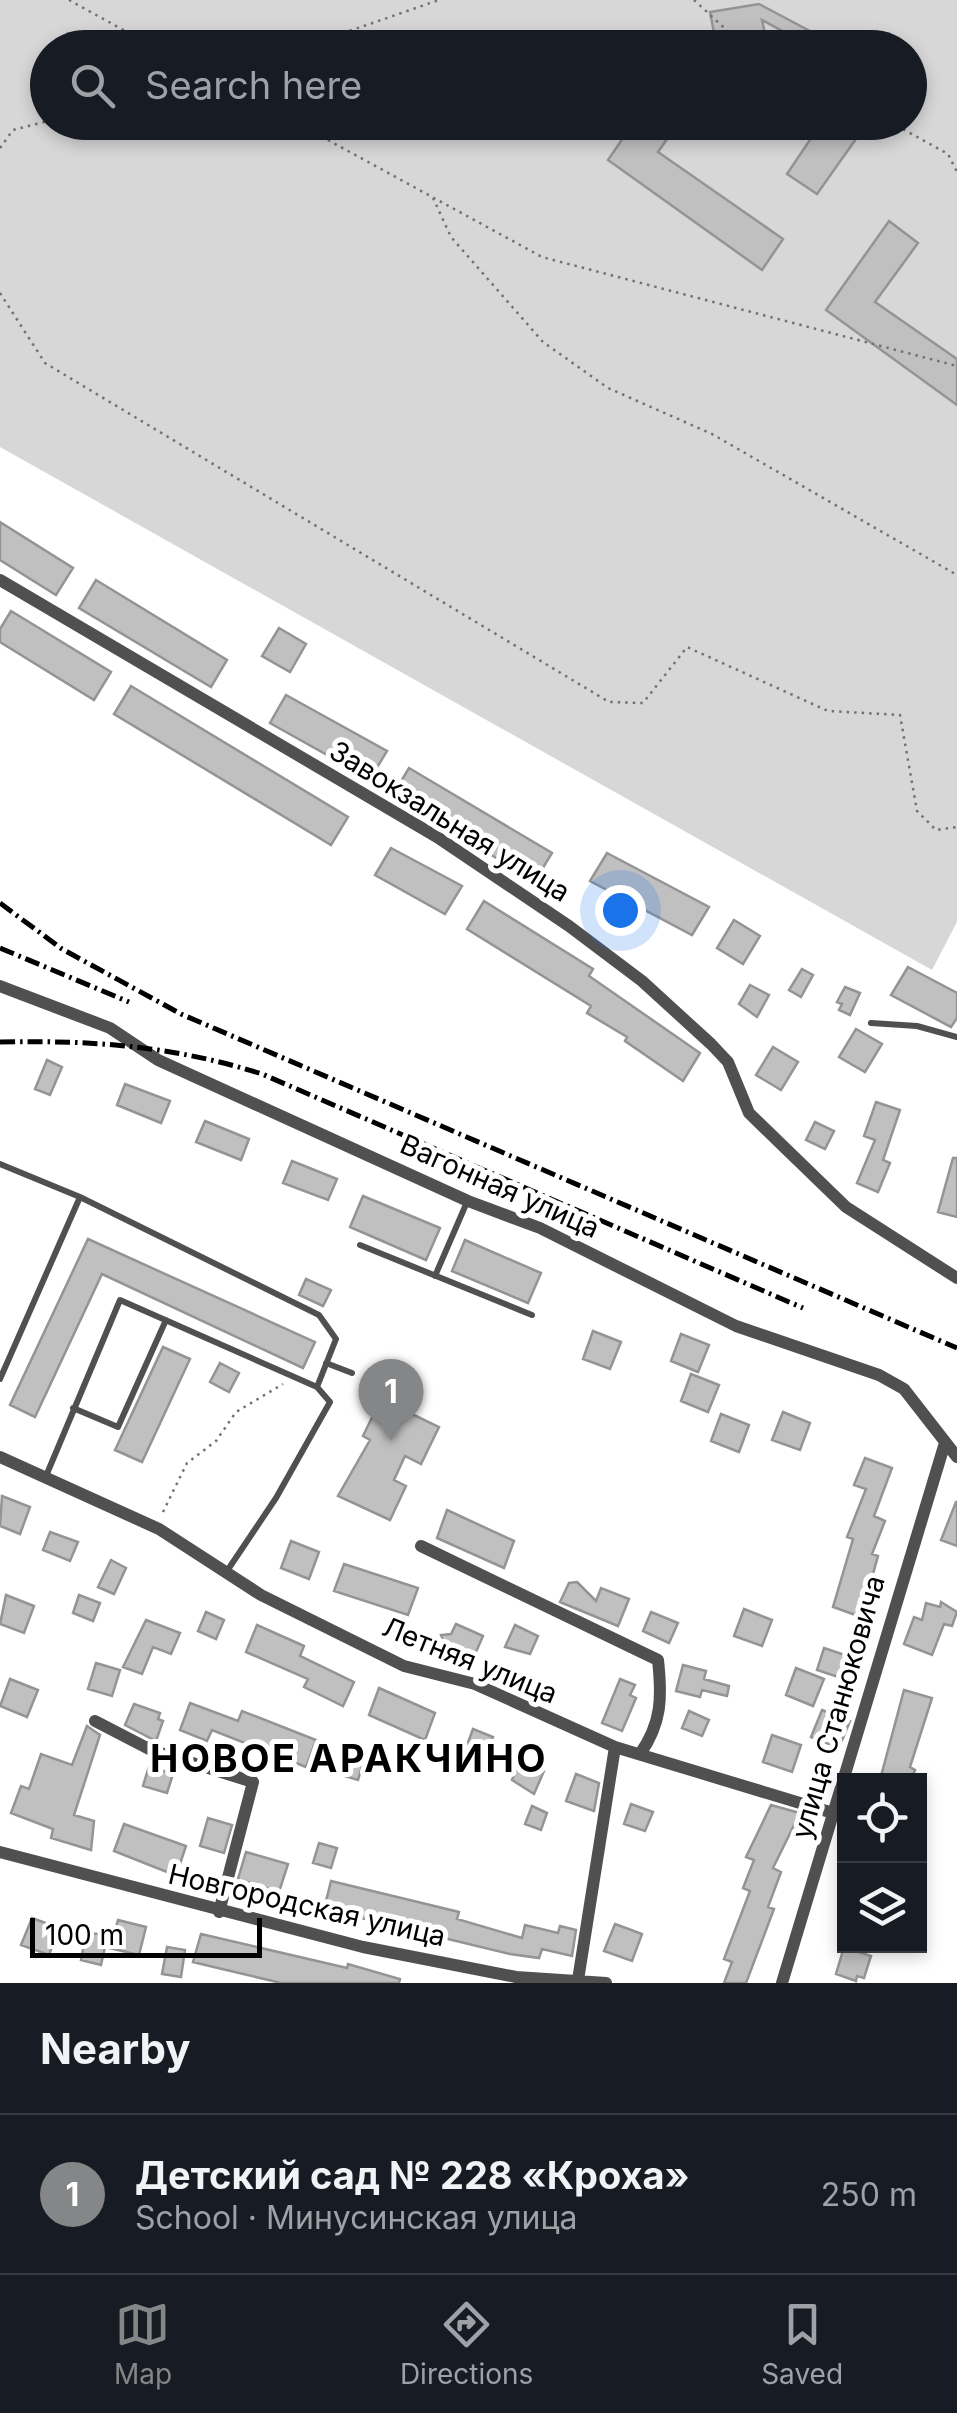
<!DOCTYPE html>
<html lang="en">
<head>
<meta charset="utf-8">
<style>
  body { margin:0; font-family:Inter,sans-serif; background:#242831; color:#f1f3f6 }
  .controls { position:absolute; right:30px; bottom:30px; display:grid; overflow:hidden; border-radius:0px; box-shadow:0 5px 15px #0003 }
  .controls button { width:90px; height:90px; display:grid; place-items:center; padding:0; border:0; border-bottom:2px solid #363941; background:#171b24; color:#f1f3f6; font:50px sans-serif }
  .scale { position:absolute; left:30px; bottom:25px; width:232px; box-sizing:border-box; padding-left:10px; border:5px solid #000; border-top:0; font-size:28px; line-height:35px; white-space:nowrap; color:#000; -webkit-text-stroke:8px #fff; paint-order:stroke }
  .you { position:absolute; left:620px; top:910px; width:35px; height:35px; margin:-25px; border:8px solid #fff; border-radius:50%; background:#1a73e8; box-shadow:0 0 0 15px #1a73e833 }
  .badge { display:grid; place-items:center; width:65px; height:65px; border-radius:50%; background:#858687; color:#fff; font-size:32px; font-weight:700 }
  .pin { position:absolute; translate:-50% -82px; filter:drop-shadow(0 2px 5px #0008) }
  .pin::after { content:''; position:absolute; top:52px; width:35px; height:30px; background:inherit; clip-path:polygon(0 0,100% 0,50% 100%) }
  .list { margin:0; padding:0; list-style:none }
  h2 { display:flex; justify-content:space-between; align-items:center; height:130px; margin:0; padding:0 40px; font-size:42px }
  h2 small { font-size:32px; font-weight:400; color:#9ea1a6 }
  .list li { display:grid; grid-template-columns:65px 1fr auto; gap:30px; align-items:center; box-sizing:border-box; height:160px; padding:0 40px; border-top:2px solid #363941 }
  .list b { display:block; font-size:38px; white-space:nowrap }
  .list p { margin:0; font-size:32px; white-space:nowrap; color:#9ea1a6 }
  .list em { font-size:32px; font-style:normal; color:#9ea1a6 }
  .icon { flex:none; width:55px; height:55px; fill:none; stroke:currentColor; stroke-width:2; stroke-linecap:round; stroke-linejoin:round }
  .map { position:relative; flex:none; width:957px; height:1983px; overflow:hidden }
  .search { position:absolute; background:#171b24; box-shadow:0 5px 15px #0003; left:30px; right:30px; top:30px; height:110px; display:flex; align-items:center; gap:25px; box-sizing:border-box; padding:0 35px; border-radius:55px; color:#9ea1a6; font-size:38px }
  .sheet { height:290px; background:#171b24 }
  nav { display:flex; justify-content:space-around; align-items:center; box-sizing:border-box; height:140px; border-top:2px solid #363941; background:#171b24; font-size:28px; color:#9ea1a6 }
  nav a { display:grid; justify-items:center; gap:5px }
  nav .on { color:#858687 }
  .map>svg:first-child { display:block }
  .green { fill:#d7d7d7; fill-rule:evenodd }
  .building { fill:#c0c0c0; stroke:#949494; stroke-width:2.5 }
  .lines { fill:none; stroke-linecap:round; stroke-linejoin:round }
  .path { stroke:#727272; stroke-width:2.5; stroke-dasharray:2.5 5; stroke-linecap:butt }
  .service { stroke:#505050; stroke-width:6 }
  .minor { stroke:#505050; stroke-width:12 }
  .rail { stroke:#000; stroke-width:5; stroke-dasharray:15 5 2.5 5; stroke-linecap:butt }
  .labels { text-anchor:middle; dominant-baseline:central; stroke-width:10; stroke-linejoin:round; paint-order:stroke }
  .street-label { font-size:28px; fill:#000; stroke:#fff }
  .district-label { font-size:38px; font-weight:bold; letter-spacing:2.5px; fill:#000; stroke:#fff }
</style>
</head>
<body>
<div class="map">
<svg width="957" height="1983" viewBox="0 0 957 1983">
  <rect width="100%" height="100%" fill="#fff"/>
  <path class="green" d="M0,0H957V922L932,970L0,447ZM48,48H910V122H48Z"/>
  <path class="building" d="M759,4L842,48H814L762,20L768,48H717L710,12Z
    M634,122H679L658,152L783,239L762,270L608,160Z
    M822,122H868L817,194L787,174Z
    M889,221L918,243L875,302L957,359V405L826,310Z
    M0,522L73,568L56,595L0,560Z
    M96,580L227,660L211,687L79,608Z
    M11,611L111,672L94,700L0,642V629Z
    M279,628L306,644L290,672L262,656Z
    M131,686L348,817L331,845L114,714Z
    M286,695L387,751L370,779L270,723Z
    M409,768L552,853L535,881L392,796Z
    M391,848L462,886L445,914L375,875Z
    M607,853L709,907L692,935L590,881Z
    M484,901L593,969L589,976L700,1053L683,1081L625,1041L627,1037L587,1013L591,1006L467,929Z
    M734,920L760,936L743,964L717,948Z
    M908,967L957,993V1018L951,1027L891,995Z
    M802,969L813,975L801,997L789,990Z
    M750,985L769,995L757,1017L739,1004Z
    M845,987L860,993L850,1015L839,1010L842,1004L837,1002Z
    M856,1029L882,1044L865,1072L839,1057Z
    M773,1047L798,1062L781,1090L756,1075Z
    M47,1060L62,1067L50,1095L35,1089Z
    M125,1084L170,1101L161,1123L117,1105Z
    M876,1102L900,1110L883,1160L890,1163L878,1192L857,1183L875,1140L864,1136Z
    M205,1121L249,1139L241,1160L196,1142Z
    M815,1122L834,1131L825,1149L806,1140Z
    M953,1158H957V1217L938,1212Z
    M292,1161L337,1179L328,1200L283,1183Z
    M363,1196L440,1228L426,1260L350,1227Z
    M88,1239L315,1342L303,1368L102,1274L35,1417L10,1405Z
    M465,1240L541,1273L528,1303L452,1271Z
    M306,1279L331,1290L323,1306L299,1295Z
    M593,1331L621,1342L610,1369L583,1359Z
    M681,1334L709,1345L698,1372L671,1361Z
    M163,1347L190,1359L142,1462L115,1450Z
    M220,1363L239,1373L229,1392L210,1382Z
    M691,1374L719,1385L708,1412L681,1401Z
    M381,1399L439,1427L421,1464L405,1456L394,1480L406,1486L390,1520L338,1496L370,1440L363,1436Z
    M783,1412L810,1423L800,1450L772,1440Z
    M721,1414L749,1425L739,1452L711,1441Z
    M865,1458L892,1468L874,1516L885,1521L872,1554L878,1556L861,1617L833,1607L853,1539L847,1537L866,1489L854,1485Z
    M2,1496L30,1507L20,1534L0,1526Z
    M956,1502H957V1546L941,1540Z
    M447,1510L514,1541L504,1568L437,1538Z
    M50,1532L78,1542L70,1561L43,1550Z
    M291,1541L319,1552L309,1579L281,1568Z
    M111,1560L126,1568L114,1594L98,1587Z
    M344,1564L418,1588L408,1615L334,1591Z
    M577,1582L596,1601L601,1588L629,1599L618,1626L560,1602L569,1583Z
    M6,1595L34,1606L24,1633L0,1624Z
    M79,1595L100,1603L93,1621L73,1613Z
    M941,1602L957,1612L952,1626L944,1624L932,1655L904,1644L914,1617L922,1620L926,1603L940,1607Z
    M744,1609L772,1620L762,1646L734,1636Z
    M206,1612L224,1620L216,1639L198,1631Z
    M651,1612L678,1623L669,1643L643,1631Z
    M146,1620L180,1633L171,1654L153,1647L142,1674L123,1667Z
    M456,1624L483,1636L473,1659L445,1648L441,1635L451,1634Z
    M257,1625L304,1646L300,1656L354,1682L343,1706L304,1687L308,1679L246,1652Z
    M515,1625L538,1636L530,1654L505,1647Z
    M824,1648L854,1658L847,1680L817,1670Z
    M96,1663L120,1670L112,1696L88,1689Z
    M683,1665L706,1671L704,1679L729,1686L727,1696L702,1690L700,1697L676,1691Z
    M796,1668L824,1679L813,1706L786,1695Z
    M10,1679L38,1690L27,1717L0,1706Z
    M620,1679L635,1685L630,1695L636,1698L622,1731L602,1723Z
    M379,1688L435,1713L425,1740L369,1715Z
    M904,1690L932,1698L910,1767L915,1770L911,1780H880Z
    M190,1703L238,1721L242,1711L316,1740L306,1767L212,1730L207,1741L180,1730Z
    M134,1704L160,1713L158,1719L163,1721L156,1741L125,1725Z
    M822,1710L850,1721L839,1748L811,1737Z
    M689,1711L709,1720L702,1736L682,1728Z
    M87,1726L100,1735L74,1815L94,1821L91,1850L51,1838L53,1829L11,1813L21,1786L29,1789L41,1754L72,1765Z
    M473,1729L493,1737L483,1764L463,1756Z
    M772,1735L801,1745L792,1772L763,1762Z
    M344,1753L364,1759L358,1780L338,1774Z
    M525,1763L544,1771L534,1794L512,1780L518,1765L523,1768Z
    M149,1766L173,1774L167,1793L143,1786Z
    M576,1774L599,1783L594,1811L566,1801Z
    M631,1804L653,1812L645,1831L624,1824Z
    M771,1805L800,1813L773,1868L781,1872L768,1907L774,1909L746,1983H724L732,1962L724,1959L750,1891L743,1888L754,1860L746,1857Z
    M532,1806L547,1813L541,1830L525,1824Z
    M208,1818L232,1825L224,1853L200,1846Z
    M124,1824L186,1846L180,1864L174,1865L172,1874L114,1851Z
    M319,1843L337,1848L331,1868L313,1863Z
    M246,1852L288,1864L279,1892L238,1879Z
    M331,1881L459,1912L457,1919L522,1938L525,1925L558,1933L560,1926L576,1930L572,1956L542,1949L539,1958L510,1954L324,1909Z
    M32,1918L59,1928L49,1955L21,1945Z
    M118,1920L146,1927L139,1955L105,1947L101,1965L81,1960L86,1933L114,1935Z
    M615,1924L642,1934L632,1961L604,1951Z
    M201,1934L347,1968L348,1964L400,1979L399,1983H281L222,1969L193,1962Z
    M167,1947L185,1950L181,1977L162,1974Z
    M844,1947L871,1956L864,1978L857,1976L856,1981L836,1974Z"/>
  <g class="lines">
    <path class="path" d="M69,0L156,48
      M694,0L733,36L754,48
      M300,48L439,0
      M295,122L542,257L957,366
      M890,122L948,154L957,172
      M0,148L13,130L48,121
      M433,198L451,237L543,342L608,388L712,434L957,575
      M0,293L45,363L609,702L643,703L687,647L828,711L900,715L917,811L936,830L957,827
      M163,1512L187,1463L216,1441L236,1412L283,1384"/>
    <path class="service" d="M871,1023L917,1026L957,1037
      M0,1164L80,1197L319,1315L336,1339L317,1387L120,1300L46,1476
      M360,1245L532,1315
      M435,1276L467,1202
      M326,1363L352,1373
      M0,1379L80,1197
      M73,1408L118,1427L166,1320
      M227,1571L276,1498L330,1402L317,1387"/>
    <path class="minor" d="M0,580L437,837L569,926L642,981L711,1044L728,1062L749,1113L846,1207L957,1278
      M0,986L110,1028L158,1060L468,1201L540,1228L736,1326L879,1375L904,1389L957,1457
      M0,1457L159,1529L261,1595L404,1666L475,1684L615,1747L833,1813
      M421,1546L658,1660C662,1697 662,1723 640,1754
      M95,1721L151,1750L253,1782L219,1912
      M0,1852L363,1947L516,1977L606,1983
      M578,1980L615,1747
      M782,1983L944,1446"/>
    <path class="rail" d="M0,903L62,949L181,1014L957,1348
      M0,948L129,1002
      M0,1042C92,1040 174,1046 262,1074L803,1308"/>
  </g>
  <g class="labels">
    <g class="street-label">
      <text transform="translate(450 821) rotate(32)">Завокзальная улица</text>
      <text transform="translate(500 1186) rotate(24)">Вагонная улица</text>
      <text transform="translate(470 1660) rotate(22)">Летняя улица</text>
      <text transform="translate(838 1707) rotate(-74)">улица Станюковича</text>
      <text transform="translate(307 1905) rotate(13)">Новгородская улица</text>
    </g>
    <g class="district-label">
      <text x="349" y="1758">НОВОЕ АРАКЧИНО</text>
    </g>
  </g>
</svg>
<div class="controls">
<button><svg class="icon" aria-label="locate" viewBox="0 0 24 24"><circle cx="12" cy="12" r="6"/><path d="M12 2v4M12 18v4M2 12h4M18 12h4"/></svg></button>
<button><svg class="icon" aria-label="layers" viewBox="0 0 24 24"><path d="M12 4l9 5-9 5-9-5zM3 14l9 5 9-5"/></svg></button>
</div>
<div class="scale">100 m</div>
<div class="you"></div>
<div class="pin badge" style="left:391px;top:1441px">1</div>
<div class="search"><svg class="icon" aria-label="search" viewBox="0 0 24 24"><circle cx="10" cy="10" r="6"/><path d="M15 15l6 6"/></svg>Search here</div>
</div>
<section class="sheet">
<h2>Nearby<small></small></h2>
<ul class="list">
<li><span class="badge">1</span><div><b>Детский сад № 228 «Кроха»</b><p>School · Минусинская улица</p></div><em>250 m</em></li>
</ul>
</section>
<nav>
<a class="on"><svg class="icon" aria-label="map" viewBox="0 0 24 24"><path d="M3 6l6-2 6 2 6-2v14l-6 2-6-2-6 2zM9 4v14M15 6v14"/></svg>Map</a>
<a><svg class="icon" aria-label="directions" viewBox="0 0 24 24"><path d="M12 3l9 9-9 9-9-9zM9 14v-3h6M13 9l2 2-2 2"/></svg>Directions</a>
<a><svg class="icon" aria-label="saved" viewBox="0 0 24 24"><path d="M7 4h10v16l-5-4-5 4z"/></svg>Saved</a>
</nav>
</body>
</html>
